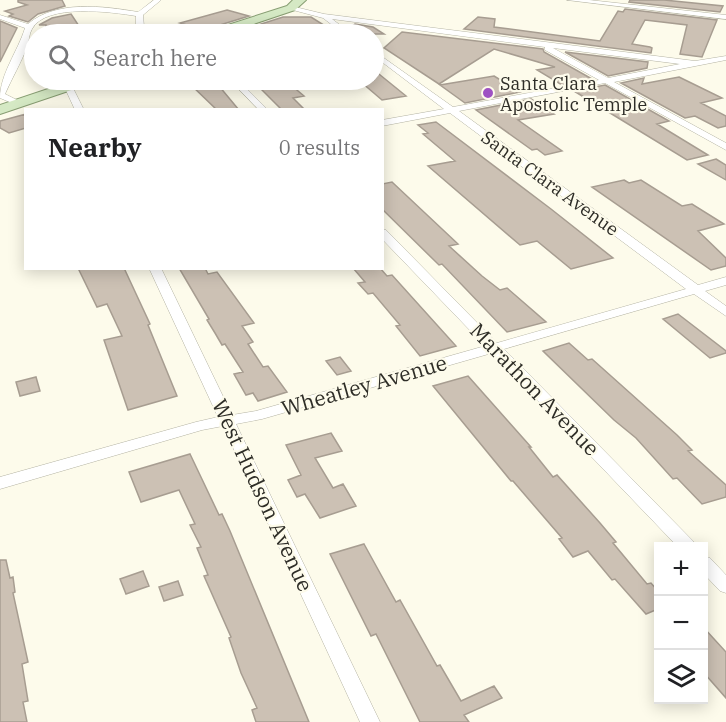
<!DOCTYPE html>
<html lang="en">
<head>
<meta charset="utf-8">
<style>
  body { margin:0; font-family:"IBM Plex Serif",serif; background:#f2f2f2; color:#202124 }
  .controls { position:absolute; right:18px; bottom:18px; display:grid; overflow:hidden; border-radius:0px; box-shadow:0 3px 15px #0003 }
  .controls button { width:54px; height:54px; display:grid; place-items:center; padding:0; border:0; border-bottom:2px solid #e0e0e0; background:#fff; color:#202124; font:30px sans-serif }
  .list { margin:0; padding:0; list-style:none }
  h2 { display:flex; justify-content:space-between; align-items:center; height:78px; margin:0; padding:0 24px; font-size:26px }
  h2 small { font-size:20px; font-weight:400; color:#757577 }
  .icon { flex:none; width:33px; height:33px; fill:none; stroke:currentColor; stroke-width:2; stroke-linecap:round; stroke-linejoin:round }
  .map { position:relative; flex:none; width:726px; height:722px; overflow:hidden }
  .search { position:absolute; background:#fff; box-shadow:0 3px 15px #0003; left:24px; top:24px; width:360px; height:66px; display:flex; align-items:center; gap:15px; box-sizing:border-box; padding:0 21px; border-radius:33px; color:#757577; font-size:22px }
  .panel { position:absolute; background:#fff; box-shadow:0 3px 15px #0003; left:24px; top:108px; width:360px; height:162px; border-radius:0px }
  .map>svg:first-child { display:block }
  .building { fill:#ccc1b4; stroke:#a79d91; stroke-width:1.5 }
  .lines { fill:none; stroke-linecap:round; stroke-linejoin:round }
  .street-casing { stroke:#b4b3a3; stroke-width:1 }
  .primary-casing { stroke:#889e73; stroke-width:2 }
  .street { fill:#fff; fill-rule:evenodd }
  .primary { fill:#d5e9c4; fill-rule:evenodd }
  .poi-dot { fill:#9e52c3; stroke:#fdfbeb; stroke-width:2 }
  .labels { text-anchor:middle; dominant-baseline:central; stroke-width:4.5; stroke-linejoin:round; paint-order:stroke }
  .far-poi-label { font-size:18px; fill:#2e2d27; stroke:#fdfbeb; text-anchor:start }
  .far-street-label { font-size:18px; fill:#2e2d27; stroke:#fdfbeb }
  .street-label { font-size:21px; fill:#2e2d27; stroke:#fdfbeb }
</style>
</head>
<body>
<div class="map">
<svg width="726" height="722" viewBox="0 0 726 722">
  <rect width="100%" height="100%" fill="#fdfbeb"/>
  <path class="building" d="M18,0H62L65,6L38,14L28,22L9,16L13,14L5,11L27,5L18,2Z
    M630,0H664L723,6L720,12L629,2Z
    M625,9L717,20L702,57L680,54L687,25L645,20L632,44L650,47L652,48L651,53L464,29L478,17L495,19L494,27L600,41L618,11L623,12Z
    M227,10L249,16L204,30L180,23Z
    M71,14L81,29L60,31V34H46V25H39L52,18Z
    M283,17H311L338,34L233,33Z
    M0,21L17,28L0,62Z
    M355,24L373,27L384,34H354L349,29Z
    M402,32L543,49L544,52L592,79L562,85L537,70L555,67L494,49L439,84L384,48Z
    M565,52L648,62L647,68L608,76Z
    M374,70L406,96L382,100L361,82L374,80Z
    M494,76L520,92L465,103L440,85Z
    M679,77L722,98L701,103L726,116V126L718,128L695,116L685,118L621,83L644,78L642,84Z
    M214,80L239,110H217L189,83Z
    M252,80H285L304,96L293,98L305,110H282Z
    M605,85L669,121L657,124L708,155L687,160L574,91Z
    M531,99L554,114L518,120L562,151L545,155L537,149L532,150L476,110Z
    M26,114V128L9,133L0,128V121Z
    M436,122L551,209L613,258L571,269L537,241L520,245L428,166L455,161L423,134L428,133L418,125Z
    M716,159L726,165V180L698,164Z
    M624,180L629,183L641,180L682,206L692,204L724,224L698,231L726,258V266L711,270L592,187Z
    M392,182L458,244L449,246L482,276L500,290L507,288L546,322L507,332L442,264L439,265L382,209V184Z
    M78,268H124L150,324L148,325L177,396L128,410L104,340L122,336L107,304L97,307Z
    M179,268H205L208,274L217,272L254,323L242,326L253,342L248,344L263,367L268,366L287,392L258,401L253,393L246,395L234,374L243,372L225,344L222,345L215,333L207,320L209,319Z
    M353,268H380L387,276L392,275L456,346L420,356L396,326L400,325L373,293L368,294L358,283L365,282Z
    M678,314L726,351V353L710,358L663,319Z
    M569,343L588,360L592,359L677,435L692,450L688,451L726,485V497L702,504L677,478L673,479L636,438L614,420L543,351Z
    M340,357L351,371L337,375L326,361Z
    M468,376L531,447H529L553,477L557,475L600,523L616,542L613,543L647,584L651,583L658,591V609L646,614L615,579L612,580L588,551L573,557L559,539L562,538L513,481H511L433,386Z
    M36,377L40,391L20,396L16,382Z
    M331,433L342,451L315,458L333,488L343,484L356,506L320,518L305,494L297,497L288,480L301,475L286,445Z
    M190,454L219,515L222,514L230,531L309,722H256L252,710L257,708L241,673L229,638L231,637L204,576L208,575L197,548L201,547L190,525L195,524L179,490L141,502L129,472Z
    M364,544L396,602L400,600L437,666L440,665L461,701L494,686L502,698L464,715L469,722H420L376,634L371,636L330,554Z
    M0,560H6L10,578L13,577L15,592L13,593L28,662L22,664L28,701L23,702L27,722H0Z
    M143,571L149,586L126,594L120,579Z
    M178,581L183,595L164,601L159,587Z
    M704,628L726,652V698L704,673Z"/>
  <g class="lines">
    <defs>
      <path id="street" d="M154,0H161L143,15L144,27L149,34H142L136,27V16C112,12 46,3 32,29C29,34 29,41 27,47C21,63 12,78 5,94L23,103L19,106L0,98C0,74 18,51 25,28L0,19V15L28,24C56,0 103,6 138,12Z
        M567,0H589L726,15V19Z
        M291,6L324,14L695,61L726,56V60L614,82L726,143V150L605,83L459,111L698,285L726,277V285L705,291L726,306V316L694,294L504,349L693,541L695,546H677L492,353L262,419L236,424L380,722H360L223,426L202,430L0,489V477L196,422L218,417L149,268H161L232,415L256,411L485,346L382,239V229L386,230L497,343L686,289L450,113L382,126V120L444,109L374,56V51L453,107L599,80L545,50V47L332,19L352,34H344L323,18L289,9ZM553,48L680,64L608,78Z
        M230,80H238L268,110H259Z
        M68,83L72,86L84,110H75L64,86Z
        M704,556L710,558L726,575V593L720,591L704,574Z"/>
      <path id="primary" d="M293,0H306L295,10L224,34H207L209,31L287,6Z
        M75,80H94L92,83L0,114V105Z"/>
    </defs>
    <use href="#street" class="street-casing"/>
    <use href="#primary" class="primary-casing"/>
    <use href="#street" class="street"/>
    <use href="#primary" class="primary"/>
  </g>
  <circle class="poi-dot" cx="488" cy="93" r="6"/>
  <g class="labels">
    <g class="far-poi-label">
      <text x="500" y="83">Santa Clara<tspan x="500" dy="21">Apostolic Temple</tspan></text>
    </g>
    <g class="far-street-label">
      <text transform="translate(550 183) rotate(36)">Santa Clara Avenue</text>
    </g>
    <g class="street-label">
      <text transform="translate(364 385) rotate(-16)">Wheatley Avenue</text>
      <text transform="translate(535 389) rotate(46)">Marathon Avenue</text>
      <text transform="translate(263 495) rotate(65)">West Hudson Avenue</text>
    </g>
  </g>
</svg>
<div class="controls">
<button>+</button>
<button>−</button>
<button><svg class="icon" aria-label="layers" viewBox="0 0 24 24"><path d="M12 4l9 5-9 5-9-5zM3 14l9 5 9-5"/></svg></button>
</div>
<div class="search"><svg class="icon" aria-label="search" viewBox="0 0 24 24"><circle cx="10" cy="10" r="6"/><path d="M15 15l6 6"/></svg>Search here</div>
<section class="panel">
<h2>Nearby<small>0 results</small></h2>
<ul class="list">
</ul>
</section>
</div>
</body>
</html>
